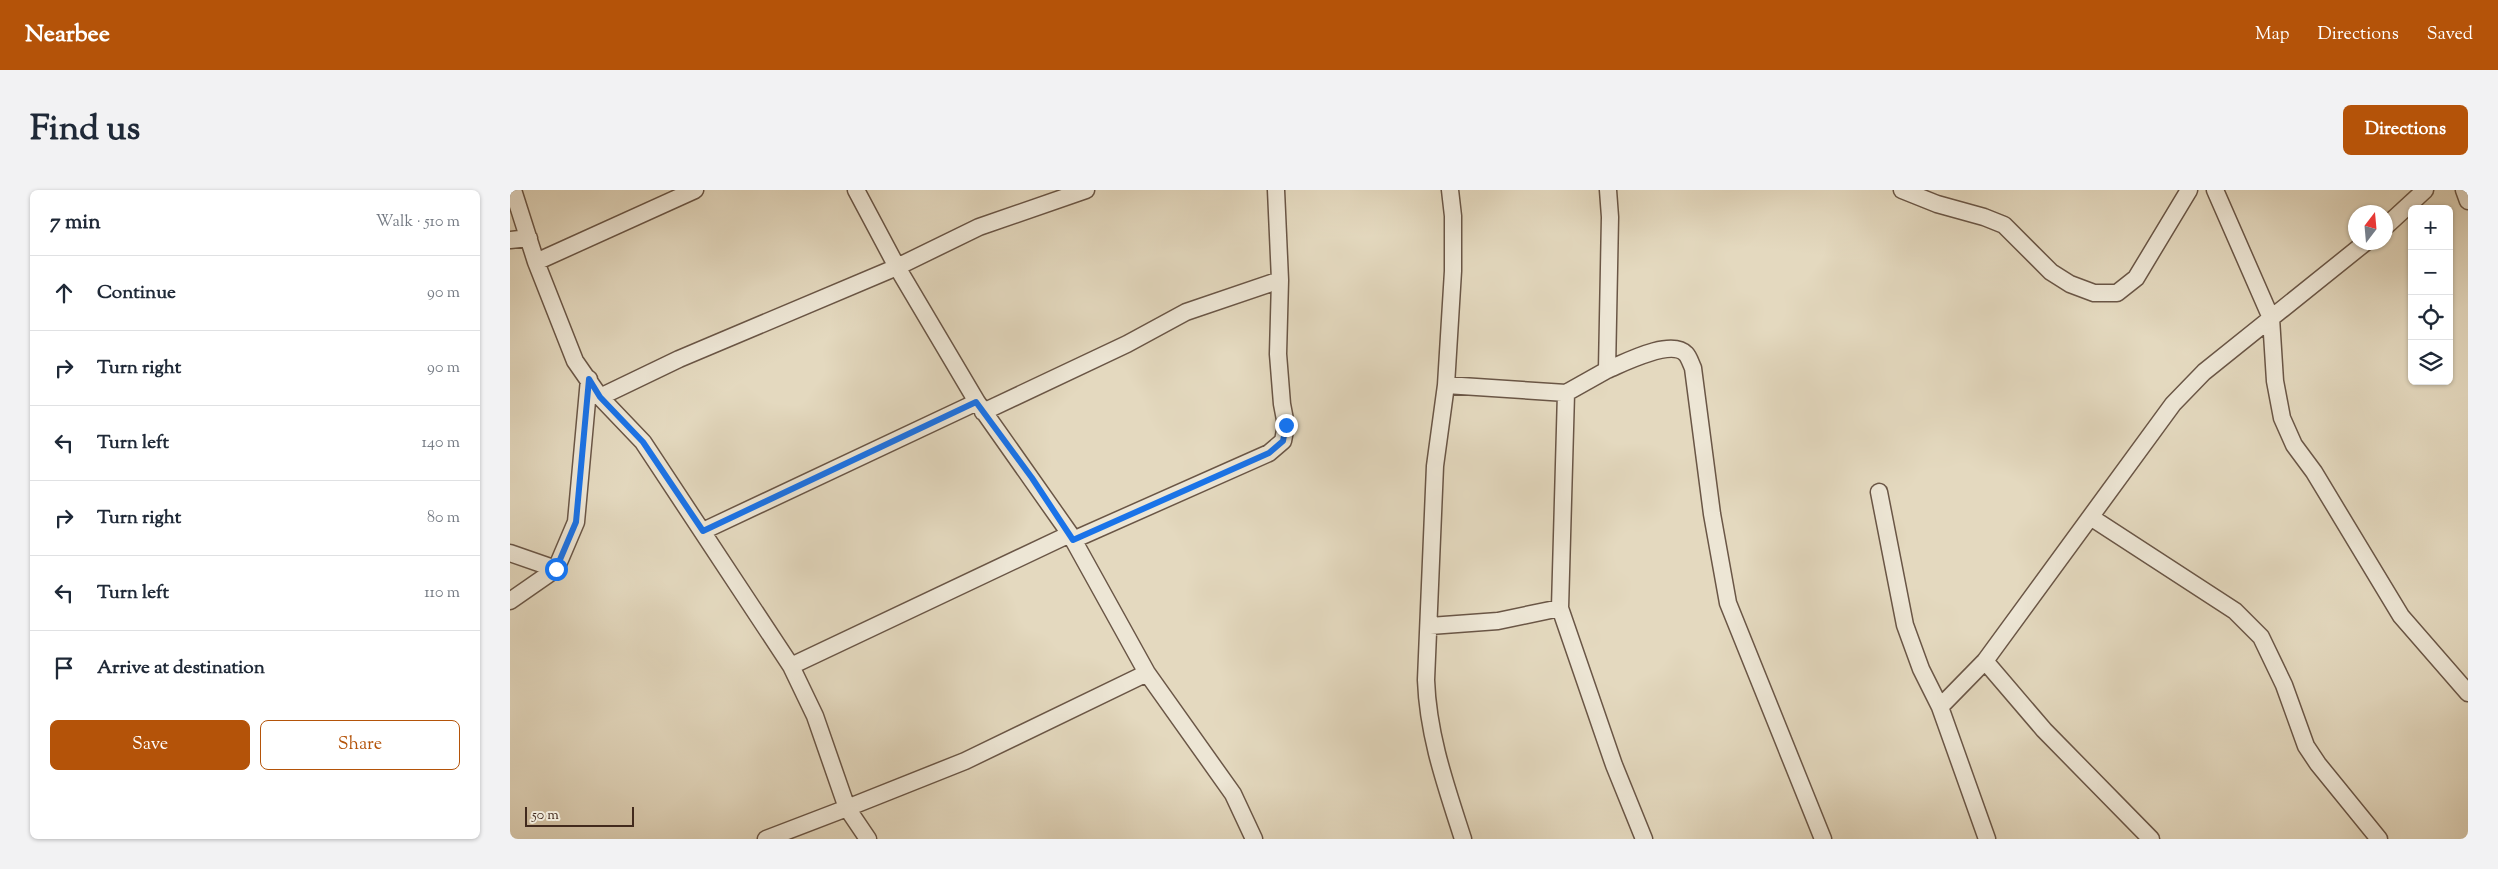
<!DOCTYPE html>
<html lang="en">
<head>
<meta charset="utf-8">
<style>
  body { margin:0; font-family:"Sorts Mill Goudy",serif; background:#f2f2f3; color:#1f2937 }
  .controls { position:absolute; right:15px; top:15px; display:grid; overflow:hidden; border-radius:8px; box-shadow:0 1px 4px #0004 }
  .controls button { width:45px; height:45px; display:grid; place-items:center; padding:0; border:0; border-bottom:1px solid #e0e1e3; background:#fff; color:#1f2937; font:25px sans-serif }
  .compass { position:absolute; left:1838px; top:15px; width:45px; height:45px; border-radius:50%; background:#fff; box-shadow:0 1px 4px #0004; rotate:16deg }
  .scale { position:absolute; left:15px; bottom:12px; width:109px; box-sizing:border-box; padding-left:5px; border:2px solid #422a1d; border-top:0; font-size:14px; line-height:18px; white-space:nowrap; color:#422a1d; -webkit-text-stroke:4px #ede6d5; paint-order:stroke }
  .stop { position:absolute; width:15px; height:15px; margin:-11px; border:4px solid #1a73e8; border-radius:50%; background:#fff }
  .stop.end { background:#1a73e8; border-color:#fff; box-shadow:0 1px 5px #0008 }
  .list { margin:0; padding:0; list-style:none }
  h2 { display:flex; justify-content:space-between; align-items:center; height:65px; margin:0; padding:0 20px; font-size:21px }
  h2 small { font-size:16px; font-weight:400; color:#747a83 }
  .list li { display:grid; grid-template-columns:32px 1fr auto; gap:15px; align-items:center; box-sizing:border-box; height:75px; padding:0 20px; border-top:1px solid #e0e1e3 }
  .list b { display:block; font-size:19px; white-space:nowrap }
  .list em { font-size:16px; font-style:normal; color:#747a83 }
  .actions { display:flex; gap:10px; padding:15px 20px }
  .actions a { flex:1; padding:11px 0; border:1px solid #b45309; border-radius:8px; text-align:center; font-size:18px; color:#b45309 }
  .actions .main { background:#b45309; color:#fff }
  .icon { flex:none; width:28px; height:28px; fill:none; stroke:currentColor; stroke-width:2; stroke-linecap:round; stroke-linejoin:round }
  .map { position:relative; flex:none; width:1958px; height:649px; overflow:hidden; border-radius:8px }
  header { display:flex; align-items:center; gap:30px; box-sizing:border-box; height:70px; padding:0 25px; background:#b45309; color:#fff }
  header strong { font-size:24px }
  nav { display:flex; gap:28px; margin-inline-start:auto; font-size:18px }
  .intro { display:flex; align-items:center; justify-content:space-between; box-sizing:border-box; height:120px; padding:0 30px }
  h1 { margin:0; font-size:35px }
  .button { padding:12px 22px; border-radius:8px; background:#b45309; color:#fff; font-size:18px; font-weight:700 }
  main { display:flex; gap:30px; padding:0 30px }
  aside { flex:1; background:#fff; border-radius:8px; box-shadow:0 1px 4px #0004 }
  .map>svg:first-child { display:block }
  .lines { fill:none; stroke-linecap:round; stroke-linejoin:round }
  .minor-casing { stroke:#6a5646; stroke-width:19 }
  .minor { stroke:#ede6d5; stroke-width:16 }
  .route { stroke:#1a73e8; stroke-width:6 }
</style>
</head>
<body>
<header>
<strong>Nearbee</strong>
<nav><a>Map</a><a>Directions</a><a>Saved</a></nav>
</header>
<div class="intro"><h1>Find us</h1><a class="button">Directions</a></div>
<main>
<aside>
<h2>7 min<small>Walk · 510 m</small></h2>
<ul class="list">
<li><svg class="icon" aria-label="ahead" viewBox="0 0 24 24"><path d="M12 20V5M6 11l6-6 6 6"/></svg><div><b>Continue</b></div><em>90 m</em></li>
<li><svg class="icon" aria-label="right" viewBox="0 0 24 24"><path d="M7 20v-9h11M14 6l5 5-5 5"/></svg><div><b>Turn right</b></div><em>90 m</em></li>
<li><svg class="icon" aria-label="left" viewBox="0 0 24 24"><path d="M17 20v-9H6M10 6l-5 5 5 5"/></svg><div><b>Turn left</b></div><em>140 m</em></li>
<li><svg class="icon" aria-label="right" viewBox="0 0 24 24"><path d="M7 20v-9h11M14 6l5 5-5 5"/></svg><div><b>Turn right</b></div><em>80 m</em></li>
<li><svg class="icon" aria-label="left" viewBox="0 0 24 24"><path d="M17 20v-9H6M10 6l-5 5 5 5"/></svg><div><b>Turn left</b></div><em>110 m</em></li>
<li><svg class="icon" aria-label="arrive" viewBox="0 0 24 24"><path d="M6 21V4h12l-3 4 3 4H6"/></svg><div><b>Arrive at destination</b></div></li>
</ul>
<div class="actions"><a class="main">Save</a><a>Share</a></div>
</aside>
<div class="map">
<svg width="1958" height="649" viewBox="0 0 1958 649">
  <rect width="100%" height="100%" fill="#e4d9bf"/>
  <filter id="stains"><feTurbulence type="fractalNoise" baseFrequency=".004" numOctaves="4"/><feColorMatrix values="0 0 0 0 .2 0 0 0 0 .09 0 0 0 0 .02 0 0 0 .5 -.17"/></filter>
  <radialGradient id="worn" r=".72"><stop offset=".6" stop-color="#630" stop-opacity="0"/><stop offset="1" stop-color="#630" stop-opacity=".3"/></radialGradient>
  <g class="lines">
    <defs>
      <path id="minor" d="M3,0L26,72L65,171L90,207L133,252L281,476L305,526L337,618L256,649
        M346,0L387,77L467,212L560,344L637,483L723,604L744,649
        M940,0L943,26V81L936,195L925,276L916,490C918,546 936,596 953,649
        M1392,0L1427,14L1474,27L1494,35L1541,82L1560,94L1584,103H1607L1626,88L1679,0
        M1705,0L1761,128L1765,191L1772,228L1784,255L1804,282L1891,426L1958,503
        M1954,0L1958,11
        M1876,36L1915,0
        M0,50L19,48
        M26,72L185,0
        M1097,180C1114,173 1161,148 1176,164C1179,167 1181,174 1183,178L1202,324L1218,413L1313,649
        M936,195L1056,203L1050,418L1104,575L1134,649
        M1056,203L1097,180L1100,27L1098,0
        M90,207L169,169L387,77L469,37L576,0
        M473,222L617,154L676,122L770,90
        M1369,302L1395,435L1411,479L1430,517
        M1582,328L1725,421L1751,447L1774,495L1796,556L1808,574L1869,649
        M193,341L467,212
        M563,350L759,263L773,251L776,235L772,214L768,164L770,90L766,0
        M0,363L46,379
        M0,411L46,379L66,332L79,189
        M920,436L988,431L1050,418
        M1475,471L1534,540L1641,649
        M281,476L560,344
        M358,649L337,618L455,571L637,483
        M1477,649L1430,517L1475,471L1663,214L1694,182L1856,52"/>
    </defs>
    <use href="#minor" class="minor-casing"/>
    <use href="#minor" class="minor"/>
  </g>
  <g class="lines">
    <path class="route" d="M46,379L66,332L79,189L90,207L133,252L193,341L466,212L522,288L563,350L759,263L773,251L776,235"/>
  </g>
  <rect width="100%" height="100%" filter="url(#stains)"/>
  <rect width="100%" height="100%" fill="url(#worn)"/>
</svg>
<div class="controls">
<button>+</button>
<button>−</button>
<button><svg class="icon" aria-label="locate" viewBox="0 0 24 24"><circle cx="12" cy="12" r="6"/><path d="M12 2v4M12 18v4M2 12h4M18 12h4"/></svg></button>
<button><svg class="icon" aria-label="layers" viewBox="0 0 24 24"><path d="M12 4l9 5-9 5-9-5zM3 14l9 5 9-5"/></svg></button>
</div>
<svg class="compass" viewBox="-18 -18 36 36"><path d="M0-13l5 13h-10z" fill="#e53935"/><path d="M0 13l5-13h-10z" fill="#747a83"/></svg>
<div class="scale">50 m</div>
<div class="stop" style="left:46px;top:379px"></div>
<div class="stop end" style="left:776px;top:235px"></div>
</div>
</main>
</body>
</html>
